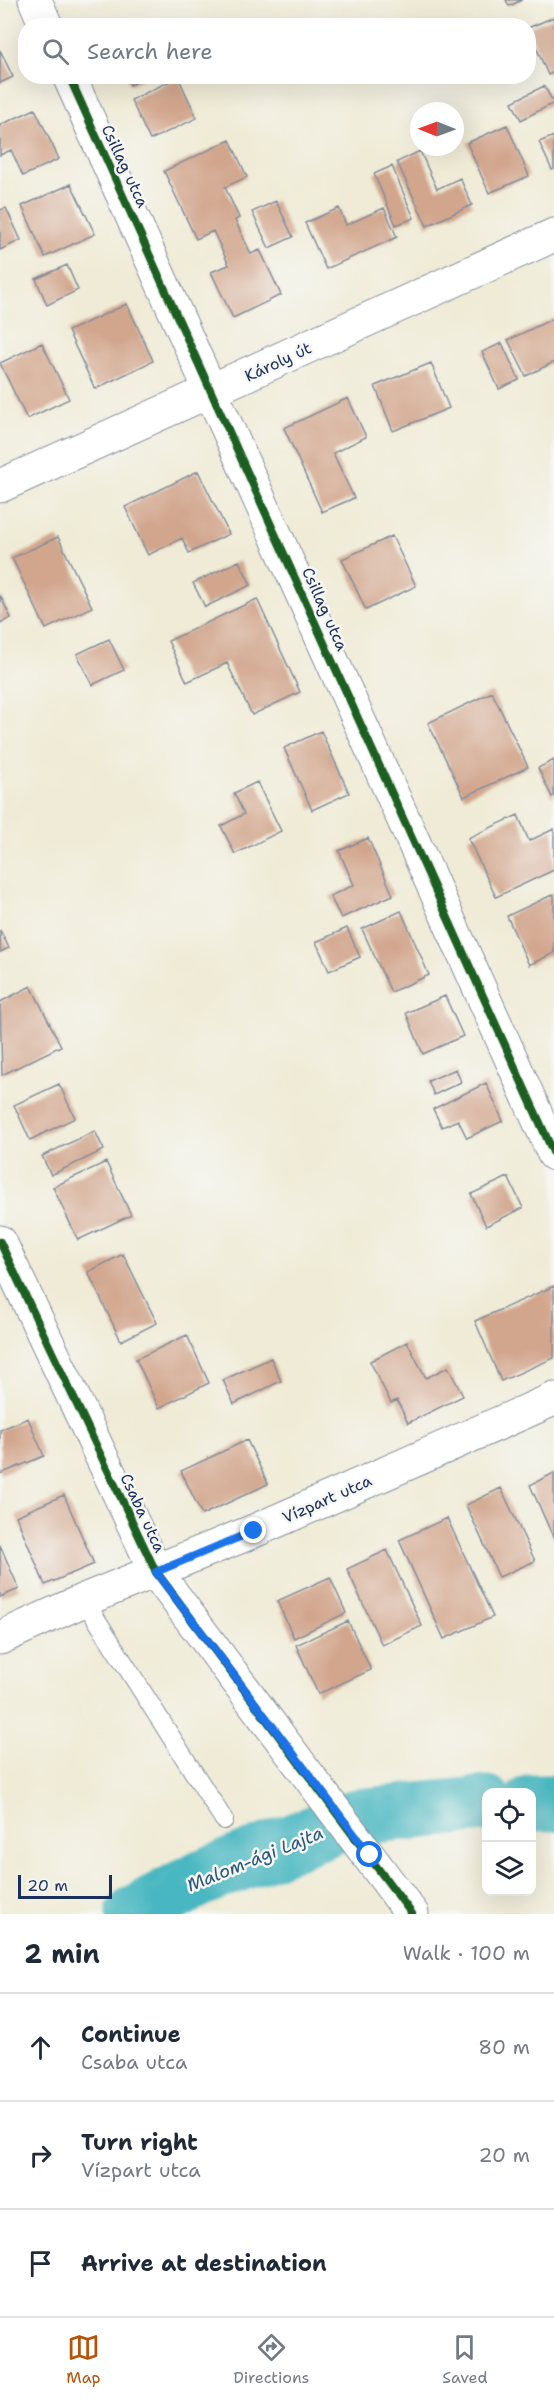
<!DOCTYPE html>
<html lang="en">
<head>
<meta charset="utf-8">
<style>
  body { margin:0; font-family:"Shantell Sans",sans-serif; background:#f2f2f3; color:#1f2937 }
  .controls { position:absolute; right:18px; bottom:18px; display:grid; overflow:hidden; border-radius:12px; box-shadow:0 6px 24px #0002 }
  .controls button { width:54px; height:54px; display:grid; place-items:center; padding:0; border:0; border-bottom:2px solid #e0e1e3; background:#fff; color:#1f2937; font:30px sans-serif }
  .compass { position:absolute; left:410px; top:102px; width:54px; height:54px; border-radius:50%; background:#fff; box-shadow:0 6px 24px #0002; rotate:271deg }
  .scale { position:absolute; left:18px; bottom:15px; width:94px; box-sizing:border-box; padding-left:6px; border:3px solid #1b2f5e; border-top:0; font-size:16px; line-height:21px; white-space:nowrap; color:#1b2f5e; -webkit-text-stroke:4px #f6f6f2; paint-order:stroke }
  .stop { position:absolute; width:18px; height:18px; margin:-14px; border:4px solid #1a73e8; border-radius:50%; background:#fff }
  .stop.end { background:#1a73e8; border-color:#fff; box-shadow:0 2px 6px #0008 }
  .list { margin:0; padding:0; list-style:none }
  h2 { display:flex; justify-content:space-between; align-items:center; height:78px; margin:0; padding:0 24px; font-size:26px }
  h2 small { font-size:20px; font-weight:400; color:#747a83 }
  .list li { display:grid; grid-template-columns:39px 1fr auto; gap:18px; align-items:center; box-sizing:border-box; height:108px; padding:0 24px; border-top:2px solid #e0e1e3 }
  .list b { display:block; font-size:22px; white-space:nowrap }
  .list p { margin:0; font-size:20px; white-space:nowrap; color:#747a83 }
  .list em { font-size:20px; font-style:normal; color:#747a83 }
  .icon { flex:none; width:33px; height:33px; fill:none; stroke:currentColor; stroke-width:2; stroke-linecap:round; stroke-linejoin:round }
  .map { position:relative; flex:none; width:554px; height:1914px; overflow:hidden }
  .search { position:absolute; background:#fff; box-shadow:0 6px 24px #0002; left:18px; right:18px; top:18px; height:66px; display:flex; align-items:center; gap:15px; box-sizing:border-box; padding:0 21px; border-radius:24px; color:#747a83; font-size:22px }
  .sheet { height:402px; background:#fff }
  nav { display:flex; justify-content:space-around; align-items:center; box-sizing:border-box; height:84px; border-top:2px solid #e0e1e3; background:#fff; font-size:16px; color:#747a83 }
  nav a { display:grid; justify-items:center; gap:3px }
  nav .on { color:#b45309 }
  .map>svg:first-child { display:block }
  .lines { fill:none; stroke-linecap:round; stroke-linejoin:round }
  .river { stroke:#48b7c1; stroke-width:57 }
  .building { fill:#d2a68d }
  .service-casing { stroke:#858d9a; stroke-width:20 }
  .minor-casing { stroke:#858d9a; stroke-width:35 }
  .tertiary-casing { stroke:#858d9a; stroke-width:35 }
  .service { stroke:#fff; stroke-width:18 }
  .minor { stroke:#fff; stroke-width:33 }
  .tertiary { stroke:#fff; stroke-width:33 }
  .cycleway-casing { stroke:#f6f6f2; stroke-width:11 }
  .cycleway { stroke:#1b5e20; stroke-width:8 }
  .route { stroke:#1a73e8; stroke-width:8 }
  .labels { text-anchor:middle; dominant-baseline:central; stroke-width:5; stroke-linejoin:round; paint-order:stroke }
  .street-label { font-size:16px; fill:#1b2f5e; stroke:#f6f6f2 }
  .water-label { font-size:18px; font-style:italic; fill:#28587c; stroke:#f6f6f2 }
</style>
</head>
<body>
<div class="map">
<svg width="554" height="1914" viewBox="0 0 554 1914">
  <rect width="100%" height="100%" fill="#f6f6f2"/>
  <filter id="ink" filterUnits="userSpaceOnUse"><feTurbulence type="fractalNoise" baseFrequency=".0167" numOctaves="2"/><feDisplacementMap in="SourceGraphic" scale="12" xChannelSelector="R" yChannelSelector="G"/><feConvolveMatrix kernelMatrix="1 2 1 2 8 2 1 2 1" color-interpolation-filters="sRGB"/></filter>
  <filter id="wash" filterUnits="userSpaceOnUse"><feTurbulence type="fractalNoise" baseFrequency=".008" numOctaves="4" result="noise"/><feDisplacementMap in="SourceGraphic" scale="24" xChannelSelector="R" yChannelSelector="G"/><feGaussianBlur stdDeviation="1.35" result="paint"/><feColorMatrix in="noise" values="0 0 0 0 0 0 0 0 0 0 0 0 0 0 0 0 0 1.4 0 .05"/><feComposite in="paint" operator="in"/></filter>
  <g filter="url(#wash)">
    <rect width="100%" height="100%" fill="#efebd6"/>
    <g class="lines">
      <path class="river" d="M532,1803H554
        M134,1914L201,1878L356,1817L486,1804"/>
    </g>
    <g id="blocks">
      <path class="building" d="M506,0H522L509,6Z
        M554,17V72L548,75L528,28Z
        M0,50L13,77L0,83Z
        M126,76H148L130,85Z
        M178,77L197,118L150,140L131,100Z
        M544,86L554,103L521,120L512,102Z
        M35,109L59,159L23,176L11,150L0,155V125Z
        M507,125L529,176L489,193L467,143Z
        M554,136V169L552,170L539,142Z
        M230,140L247,177L225,187L239,218L235,220L251,254L260,250L281,295L233,318L211,272L229,265L213,231L196,239L164,171Z
        M420,151L437,189L460,178L472,205L427,226L397,162Z
        M392,166L414,218L396,225L374,174Z
        M71,184L95,234L45,257L22,206Z
        M276,201L293,237L269,248L252,212Z
        M6,208L21,240L0,250V210Z
        M339,208L346,225L384,208L397,237L326,269L305,223Z
        M67,265L78,290L47,305L36,279Z
        M127,304L153,361L95,389L68,331Z
        M554,318V362L526,376L508,340Z
        M42,343L69,399L27,419L0,363Z
        M502,343L519,380L499,389L482,352Z
        M431,363L449,408L393,431L375,386Z
        M348,398L366,437L333,453L354,498L322,512L284,428Z
        M198,471L229,534L189,553L182,538L148,555L125,507Z
        M392,536L416,586L366,610L342,559Z
        M58,537L92,607L46,629L12,558Z
        M239,561L251,585L205,607L193,583Z
        M0,595L11,618L0,623Z
        M257,599L300,692L252,715L227,663L187,682L168,641Z
        M109,639L124,670L92,685L77,654Z
        M492,692L528,767L464,797L428,723Z
        M321,731L349,793L312,810L284,748Z
        M554,760V796L552,797L538,768Z
        M257,782L281,831L235,854L221,826L244,814L234,793Z
        M518,815L529,841L554,829V870L496,897L468,838Z
        M368,838L393,895L341,918L330,896L354,885L339,851Z
        M554,894V953L529,965L507,916Z
        M401,911L429,975L391,992L362,929Z
        M347,928L360,957L329,971L316,942Z
        M0,930L9,948L0,952Z
        M31,986L61,1046L2,1075L0,1002Z
        M445,996L463,1036L423,1054L406,1013Z
        M456,1069L461,1082L434,1095L428,1081Z
        M486,1083L503,1121L467,1138L458,1120L442,1127L433,1109Z
        M59,1084L75,1118L30,1140L14,1105Z
        M95,1131L104,1150L51,1175L42,1156Z
        M106,1162L131,1215L78,1240L53,1187Z
        M508,1177L523,1208L486,1226L471,1194Z
        M123,1254L157,1323L121,1341L88,1272Z
        M554,1286V1358L501,1381L475,1321Z
        M187,1335L209,1383L159,1408L136,1359Z
        M407,1342L426,1378L448,1367L463,1396L408,1423L397,1400L391,1403L370,1361Z
        M271,1358L281,1381L234,1404L223,1380Z
        M28,1418L44,1456L0,1474V1430Z
        M247,1440L268,1484L202,1515L181,1471Z
        M554,1473V1539L530,1485Z
        M501,1488L535,1561L499,1577L466,1505Z
        M64,1495L94,1564L45,1585L16,1516Z
        M447,1518L493,1617L444,1639L399,1540Z
        M0,1545L19,1589L0,1597Z
        M387,1550L422,1626L382,1645L347,1569Z
        M330,1577L346,1613L294,1638L277,1601Z
        M348,1621L371,1670L318,1694L296,1645Z"/>
    </g>
  </g>
  <g filter="url(#ink)">
    <use href="#blocks" fill-opacity="0" stroke="#858d9a" stroke-width="1.5"/>
    <g class="lines">
      <defs>
        <path id="service" d="M84,1600L224,1820"/>
        <path id="minor" d="M35,0L46,26
          M69,76L554,1154
          M0,1242L156,1572L412,1914
          M0,1638L84,1600L254,1531L554,1399"/>
        <path id="tertiary" d="M0,486L554,235"/>
      </defs>
      <use href="#service" class="service-casing"/>
      <use href="#minor" class="minor-casing"/>
      <use href="#tertiary" class="tertiary-casing"/>
      <use href="#service" class="service"/>
      <use href="#minor" class="minor"/>
      <use href="#tertiary" class="tertiary"/>
      <defs>
        <path id="cycleway" d="M69,76L554,1154
          M0,1242L156,1572L412,1914"/>
      </defs>
      <use href="#cycleway" class="cycleway-casing"/>
      <use href="#cycleway" class="cycleway"/>
    </g>
  </g>
  <g class="lines" filter="url(#ink)">
    <path class="route" d="M254,1531L156,1572L370,1855"/>
  </g>
  <g class="labels">
    <g class="street-label">
      <text transform="translate(125 166) rotate(65)">Csillag utca</text>
      <text transform="translate(278 362) rotate(-25)">Károly út</text>
      <text transform="translate(325 609) rotate(66)">Csillag utca</text>
      <text transform="translate(327 1499) rotate(-24)">Vízpart utca</text>
      <text transform="translate(143 1513) rotate(65)">Csaba utca</text>
    </g>
    <g class="water-label">
      <text transform="translate(255 1859) rotate(-22)">Malom-ági Lajta</text>
    </g>
  </g>
</svg>
<div class="controls">
<button><svg class="icon" aria-label="locate" viewBox="0 0 24 24"><circle cx="12" cy="12" r="6"/><path d="M12 2v4M12 18v4M2 12h4M18 12h4"/></svg></button>
<button><svg class="icon" aria-label="layers" viewBox="0 0 24 24"><path d="M12 4l9 5-9 5-9-5zM3 14l9 5 9-5"/></svg></button>
</div>
<svg class="compass" viewBox="-18 -18 36 36"><path d="M0-13l5 13h-10z" fill="#e53935"/><path d="M0 13l5-13h-10z" fill="#747a83"/></svg>
<div class="scale">20 m</div>
<div class="stop" style="left:370px;top:1855px"></div>
<div class="stop end" style="left:254px;top:1531px"></div>
<div class="search"><svg class="icon" aria-label="search" viewBox="0 0 24 24"><circle cx="10" cy="10" r="6"/><path d="M15 15l6 6"/></svg>Search here</div>
</div>
<section class="sheet">
<h2>2 min<small>Walk · 100 m</small></h2>
<ul class="list">
<li><svg class="icon" aria-label="ahead" viewBox="0 0 24 24"><path d="M12 20V5M6 11l6-6 6 6"/></svg><div><b>Continue</b><p>Csaba utca</p></div><em>80 m</em></li>
<li><svg class="icon" aria-label="right" viewBox="0 0 24 24"><path d="M7 20v-9h11M14 6l5 5-5 5"/></svg><div><b>Turn right</b><p>Vízpart utca</p></div><em>20 m</em></li>
<li><svg class="icon" aria-label="arrive" viewBox="0 0 24 24"><path d="M6 21V4h12l-3 4 3 4H6"/></svg><div><b>Arrive at destination</b></div></li>
</ul>
</section>
<nav>
<a class="on"><svg class="icon" aria-label="map" viewBox="0 0 24 24"><path d="M3 6l6-2 6 2 6-2v14l-6 2-6-2-6 2zM9 4v14M15 6v14"/></svg>Map</a>
<a><svg class="icon" aria-label="directions" viewBox="0 0 24 24"><path d="M12 3l9 9-9 9-9-9zM9 14v-3h6M13 9l2 2-2 2"/></svg>Directions</a>
<a><svg class="icon" aria-label="saved" viewBox="0 0 24 24"><path d="M7 4h10v16l-5-4-5 4z"/></svg>Saved</a>
</nav>
</body>
</html>
